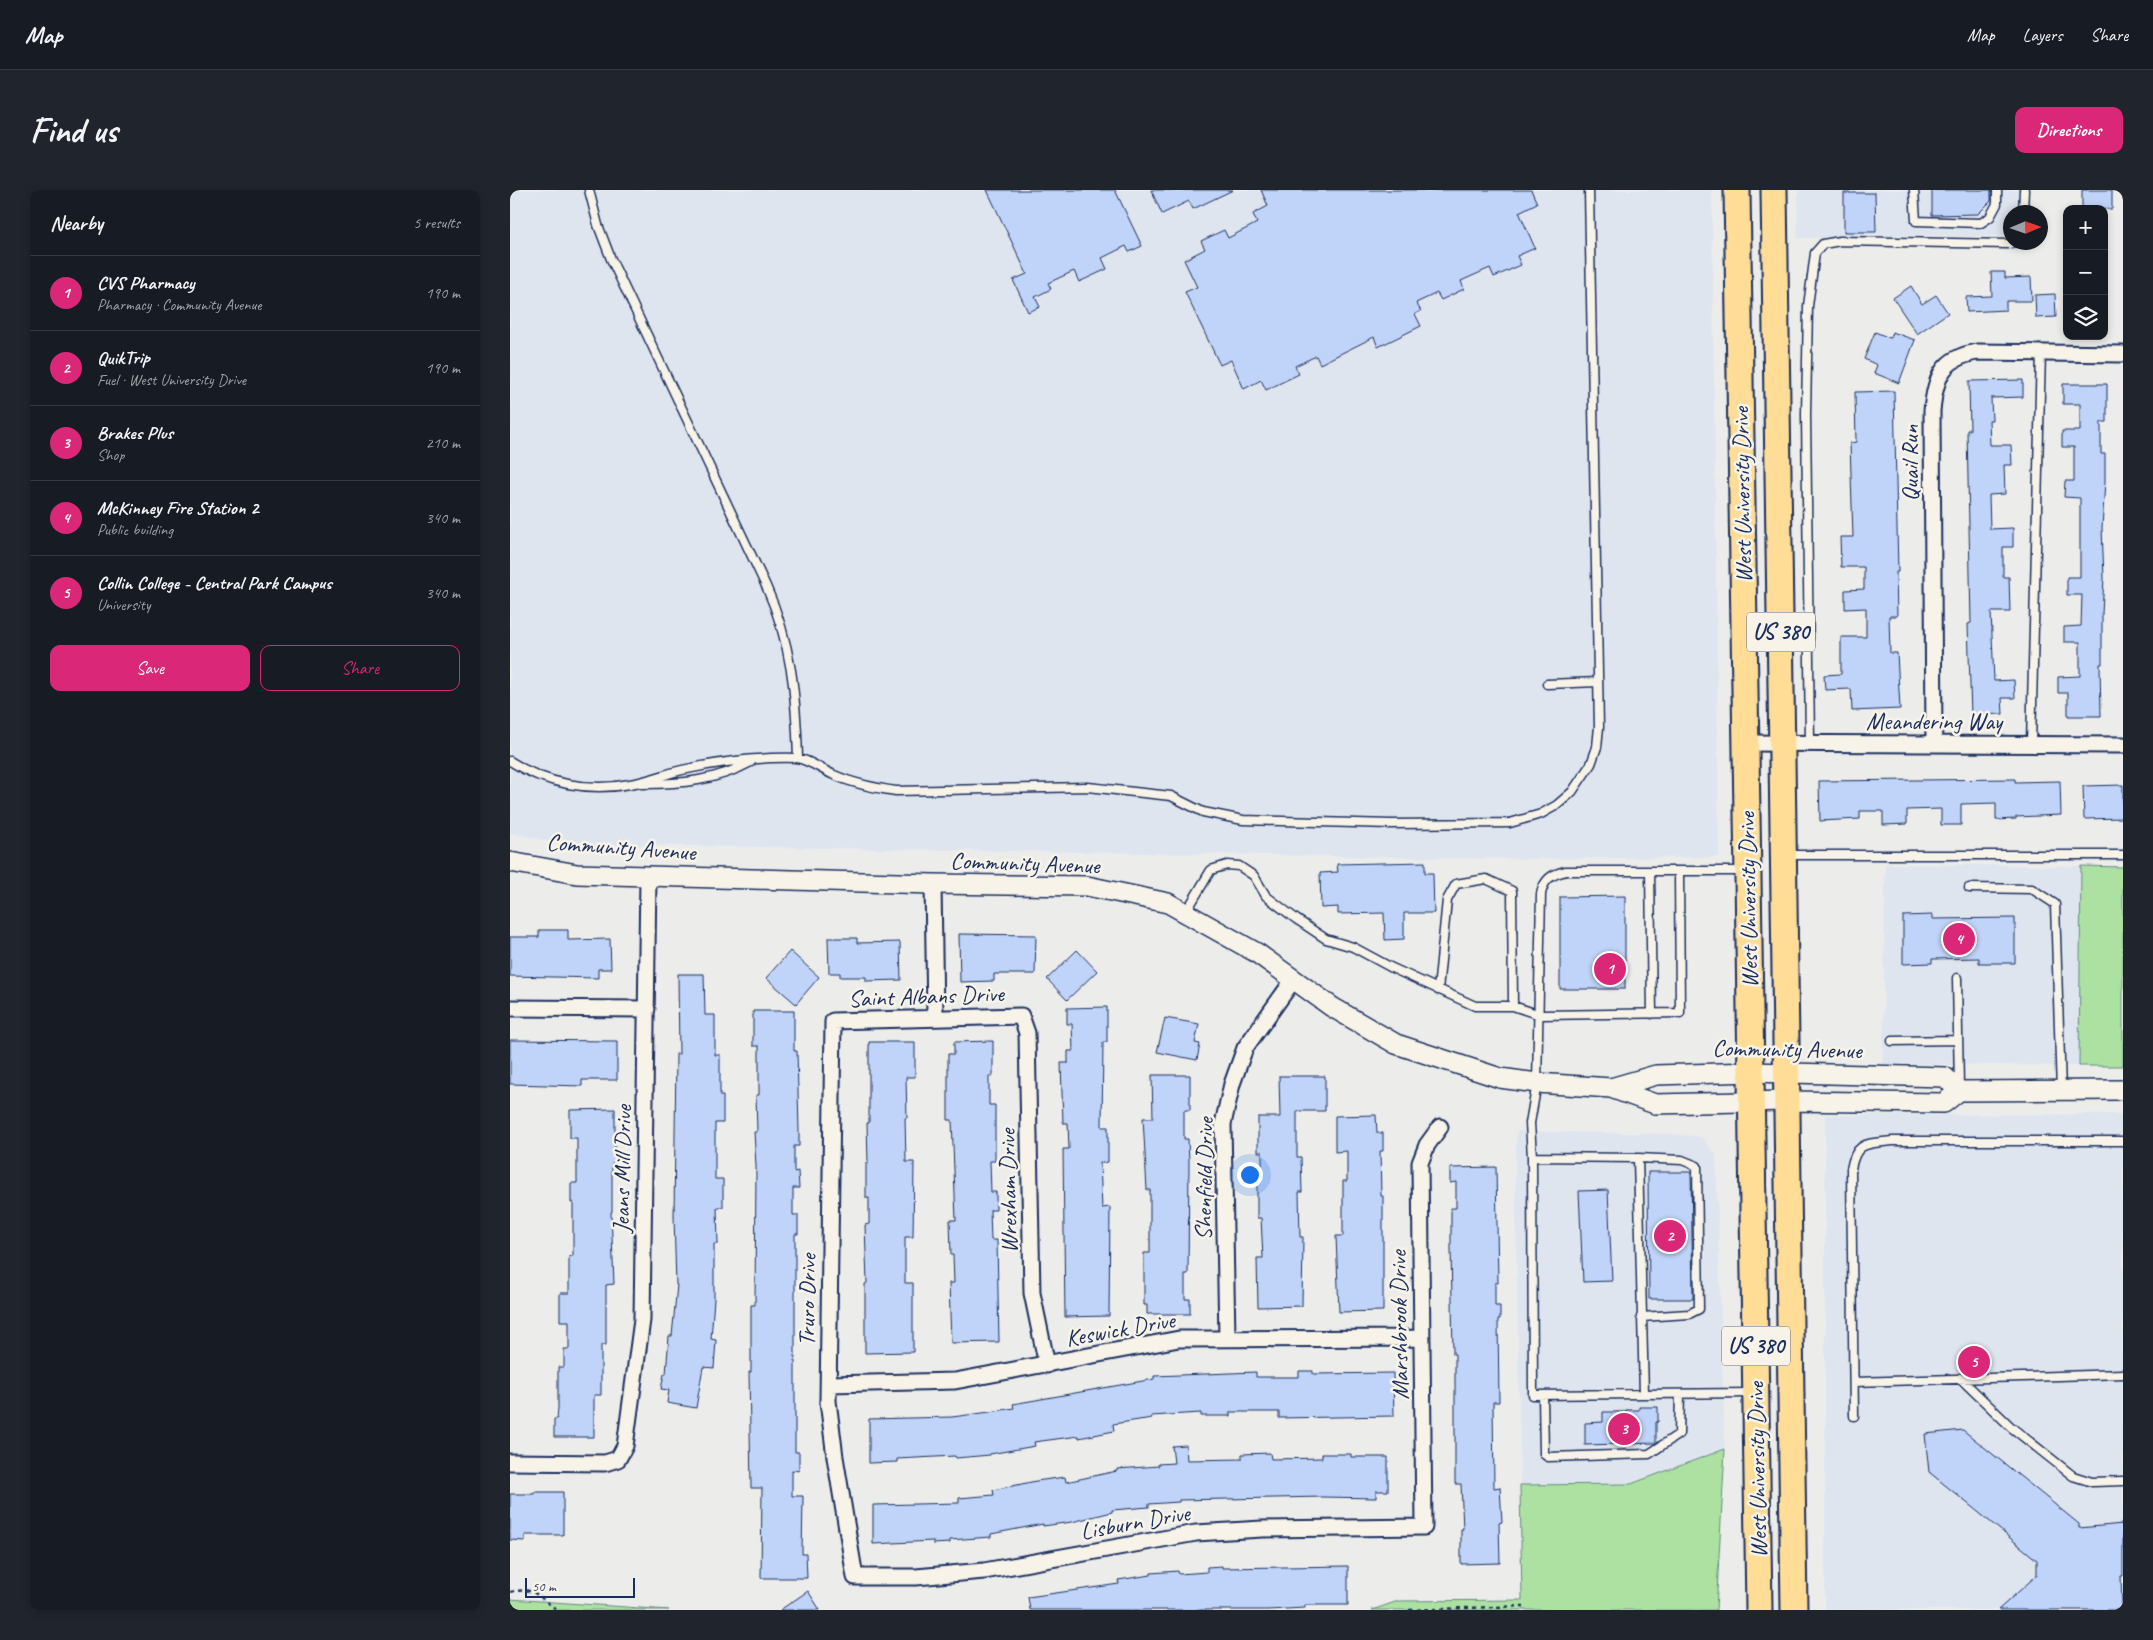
<!DOCTYPE html>
<html lang="en">
<head>
<meta charset="utf-8">
<style>
  body { margin:0; font-family:Caveat,sans-serif; background:#20242c; color:#f1f3f6 }
  .controls { position:absolute; right:15px; top:15px; display:grid; overflow:hidden; border-radius:10px; box-shadow:0 2px 8px #0003 }
  .controls button { width:45px; height:45px; display:grid; place-items:center; padding:0; border:0; border-bottom:1px solid #363941; background:#171b24; color:#f1f3f6; font:25px sans-serif }
  .compass { position:absolute; left:1493px; top:15px; width:45px; height:45px; border-radius:50%; background:#171b24; box-shadow:0 2px 8px #0003; rotate:88deg }
  .scale { position:absolute; left:15px; bottom:12px; width:110px; box-sizing:border-box; padding-left:5px; border:2px solid #1b2f5e; border-top:0; font-size:14px; line-height:18px; white-space:nowrap; color:#1b2f5e; -webkit-text-stroke:4px #f7f3e8; paint-order:stroke }
  .you { position:absolute; left:739px; top:984px; width:18px; height:18px; margin:-12px; border:4px solid #fff; border-radius:50%; background:#1a73e8; box-shadow:0 0 0 8px #1a73e833 }
  .badge { display:grid; place-items:center; width:32px; height:32px; border-radius:50%; background:#db2777; color:#fff; font-size:16px; font-weight:700 }
  .pin { position:absolute; translate:-50% -50%; border:2px solid #fff; box-shadow:0 1px 5px #0006 }
  .list { margin:0; padding:0; list-style:none }
  h2 { display:flex; justify-content:space-between; align-items:center; height:65px; margin:0; padding:0 20px; font-size:21px }
  h2 small { font-size:16px; font-weight:400; color:#9ea1a6 }
  .list li { display:grid; grid-template-columns:32px 1fr auto; gap:15px; align-items:center; box-sizing:border-box; height:75px; padding:0 20px; border-top:1px solid #363941 }
  .list b { display:block; font-size:19px; white-space:nowrap }
  .list p { margin:0; font-size:16px; white-space:nowrap; color:#9ea1a6 }
  .list em { font-size:16px; font-style:normal; color:#9ea1a6 }
  .actions { display:flex; gap:10px; padding:15px 20px }
  .actions a { flex:1; padding:11px 0; border:1px solid #db2777; border-radius:10px; text-align:center; font-size:18px; color:#db2777 }
  .actions .main { background:#db2777; color:#fff }
  .icon { flex:none; width:28px; height:28px; fill:none; stroke:currentColor; stroke-width:2; stroke-linecap:round; stroke-linejoin:round }
  .map { position:relative; flex:none; width:1613px; height:1420px; overflow:hidden; border-radius:10px }
  header { display:flex; align-items:center; gap:30px; box-sizing:border-box; height:70px; padding:0 25px; background:#171b24; border-bottom:1px solid #363941 }
  header strong { font-size:24px }
  nav { display:flex; gap:28px; margin-inline-start:auto; font-size:18px }
  .intro { display:flex; align-items:center; justify-content:space-between; box-sizing:border-box; height:120px; padding:0 30px }
  h1 { margin:0; font-size:35px }
  .button { padding:12px 22px; border-radius:10px; background:#db2777; color:#fff; font-size:18px; font-weight:700 }
  main { display:flex; gap:30px; padding:0 30px }
  aside { flex:1; background:#171b24; border-radius:10px; box-shadow:0 2px 8px #0003 }
  .map>svg:first-child { display:block }
  .built { fill:#dfe5ef }
  .green { fill:#ade1a2; stroke:#648880 }
  .building { fill:#c0d3f8; stroke:#1b2f5e }
  .lines { fill:none; stroke-linecap:round; stroke-linejoin:round }
  .service-casing { stroke:#1b2f5e; stroke-width:11 }
  .minor-casing { stroke:#1b2f5e; stroke-width:19 }
  .tertiary-casing { stroke:#1b2f5e; stroke-width:22 }
  .trunk-casing { stroke:#1b2f5e; stroke-width:29 }
  .path { stroke:#1b2f5e; stroke-width:2.5; stroke-dasharray:4 4; stroke-linecap:butt }
  .service { stroke:#f7f3e8; stroke-width:8 }
  .minor { stroke:#f7f3e8; stroke-width:15 }
  .tertiary { stroke:#f7f3e8; stroke-width:19 }
  .trunk { stroke:#ffdd96; stroke-width:25 }
  .labels { text-anchor:middle; dominant-baseline:central; stroke-width:5; stroke-linejoin:round; paint-order:stroke }
  .shield { fill:#f7f3e8; stroke:#5d6a87; stroke-width:1 }
  .shield-label { font-size:22px; font-weight:bold; fill:#1b2f5e }
  .street-label { font-size:24px; fill:#1b2f5e; stroke:#f7f3e8 }
</style>
</head>
<body>
<header>
<strong>Map</strong>
<nav><a>Map</a><a>Layers</a><a>Share</a></nav>
</header>
<div class="intro"><h1>Find us</h1><a class="button">Directions</a></div>
<main>
<aside>
<h2>Nearby<small>5 results</small></h2>
<ul class="list">
<li><span class="badge">1</span><div><b>CVS Pharmacy</b><p>Pharmacy · Community Avenue</p></div><em>190 m</em></li>
<li><span class="badge">2</span><div><b>QuikTrip</b><p>Fuel · West University Drive</p></div><em>190 m</em></li>
<li><span class="badge">3</span><div><b>Brakes Plus</b><p>Shop</p></div><em>210 m</em></li>
<li><span class="badge">4</span><div><b>McKinney Fire Station 2</b><p>Public building</p></div><em>340 m</em></li>
<li><span class="badge">5</span><div><b>Collin College - Central Park Campus</b><p>University</p></div><em>340 m</em></li>
</ul>
<div class="actions"><a class="main">Save</a><a>Share</a></div>
</aside>
<div class="map">
<svg width="1613" height="1420" viewBox="0 0 1613 1420">
  <rect width="100%" height="100%" fill="#ecedeb"/>
  <filter id="ink" filterUnits="userSpaceOnUse"><feTurbulence type="fractalNoise" baseFrequency=".02" numOctaves="2"/><feDisplacementMap in="SourceGraphic" scale="10" xChannelSelector="R" yChannelSelector="G"/><feConvolveMatrix kernelMatrix="1 2 1 2 8 2 1 2 1" color-interpolation-filters="sRGB"/></filter>
  <g filter="url(#ink)">
    <path class="built" d="M0,0H1202L1209,667L1003,669L54,654L0,643Z
      M1288,0H1508L1507,22H1500V37L1492,47L1387,45V49L1287,48Z
      M1375,674L1571,676L1569,876L1373,874Z
      M1613,924V1420H1315V925Z
      M1007,941L1166,944L1191,947L1206,964L1215,1259L1121,1294L1010,1295L1005,972Z"/>
    <path class="green" d="M1571,676L1613,677V876H1569Z
      M1215,1259L1206,1420H862L888,1411L1012,1410L1010,1295L1121,1294Z
      M0,1409L159,1420H0Z"/>
    <path class="building" d="M477,0H605L632,56L619,62L616,56L592,68L597,79L569,92L564,81L538,93L541,99L525,107L530,117L518,122L503,90L517,84Z
      M641,0H723L683,19L679,11L652,24Z
      M751,0H1021L1027,13L1009,22L1025,58L1007,66L1011,75L984,87L980,78L951,91L954,99L931,110L927,103L906,113L911,121L905,124L911,136L868,157L864,147L810,174L806,166L785,176L789,184L756,200L751,190L734,199L721,170L710,175L675,102L687,97L674,70L695,59L691,51L714,40L718,48L747,33L743,24L758,16Z
      M1422,0H1481V11L1468,24L1422,25Z
      M1572,0H1602V19H1572Z
      M1334,3H1365L1366,42H1334Z
      M1481,82H1495V88L1521,87L1522,111H1496V120L1457,122L1456,107L1482,106Z
      M1401,96L1412,114L1426,105L1438,123L1407,144L1383,108Z
      M1545,104L1546,127L1526,128L1525,105Z
      M1365,142L1380,148L1382,142L1405,150L1389,193L1364,183L1367,175L1354,169Z
      M1513,190V207L1481,208L1482,230H1479L1480,255H1501L1502,275H1494L1495,304L1479,305L1480,339L1503,338V357H1493V387H1499L1500,422H1481L1484,491L1504,490L1505,508H1492L1493,524L1461,525L1458,434L1461,433L1457,240H1460L1459,191Z
      M1553,194H1597V232H1591V264H1595V292L1592,338L1594,388L1592,424V474H1590L1591,526H1558V503H1548V487L1570,486V452H1554V437L1571,436L1572,405H1557V387H1570V308L1554,307L1555,291H1564V257H1552V241H1570V214H1553Z
      M1384,201L1388,382H1386L1387,426H1379L1380,463H1387L1390,519L1342,521L1341,499L1315,500L1314,485L1331,484V447H1356V418L1335,419V400L1354,399V377H1331L1330,347H1343L1340,253L1346,252L1345,202Z
      M1505,589V592L1550,591L1551,625L1506,627V629L1486,630V613L1451,614V635H1431V619L1397,620V634L1373,635V621H1350V629L1310,631L1309,591Z
      M1613,595V628L1574,629L1573,596Z
      M915,672V683H923L924,723H894V749L875,750L874,723L828,724V717L811,718L810,683L828,682L827,674Z
      M1115,706V799H1050V707Z
      M1422,725V729L1505,728V773H1469V768L1422,769V773L1393,774V726Z
      M29,740H58V750L100,749L101,779H88V788L0,786V747H29Z
      M449,744L526,745L525,784H484V791L450,792Z
      M318,748H347V753L390,752L391,790L356,791V787H330V783H319Z
      M567,760L587,781L557,810L537,789Z
      M280,761L309,787L286,814L256,788Z
      M168,784H194L195,825H205V865H210V906H213V933H205V989H213V1017H207L208,1054H204V1109L201,1149L206,1150L204,1178L193,1177L186,1218L157,1213L159,1200L151,1199L154,1184H156L159,1146H162L167,1095H166L164,1026L166,864H169Z
      M597,817V852H593L592,937H598V972L590,973L592,1018L600,1017L599,1126L555,1127L553,959H559L558,933H553L551,873H558V861H563L562,834H557V818Z
      M243,821H284V861H287L289,941V956H284V982L288,981L289,998H283V1025H288V1044H285V1262H289V1281L282,1280V1306H293L292,1364H296L297,1388H251L252,1298H241L239,1182H241V1115H245L246,976L244,942H247L246,905H249V856H243Z
      M655,828L689,834L685,853L690,854L687,870L647,862Z
      M0,850L107,851V890H72V896L0,894Z
      M483,851V886H479V915H485V971H480L481,1002H486V1020H480L481,1050H487L489,1152L441,1153L439,1093H444L443,1065H441L440,1030H446L442,930H438V864H444V852Z
      M359,852H405V887H396L397,928H395L396,972H404L403,1047H395V1093H403V1162L355,1163V1094L357,1093L355,1035L359,1034V1008H356V973H358L357,933H359Z
      M642,885H680V920H674V949H678L679,972L678,1084H675V1109H680V1124H637V1115H634V1063H640V1000H637L633,928H643Z
      M769,886H815V921H787V967H791L792,1002H789L790,1047H793L792,1116L748,1117L747,1068H753L751,1028H747V988H752V962H748V927H770Z
      M105,919V973H102V1022H101L104,1094L96,1095V1155H91V1205H84V1247H44V1229H47L48,1218V1177H54V1159H59V1131H50V1103H59V1066H63V1012L61,1013V993H67V948H60V920Z
      M866,925L867,943H873V961H870L871,1006H873V1121L829,1122L826,1046H833V991H837V961L825,962V926Z
      M986,977L988,1093H985V1116H990V1129H988L989,1212H983L984,1298L990,1297L992,1332L989,1333L990,1373L951,1374V1339H953L951,1294H945V1164H943L941,1058V1018H946V992L940,993V978Z
      M1138,982H1181L1183,1109H1139Z
      M1098,1000L1102,1091L1073,1092L1069,1001Z
      M789,1181H803V1184L883,1183L884,1226L769,1228V1222H720V1226H691V1223L641,1226L642,1228L603,1234L604,1241L569,1248V1246L524,1252L525,1256L480,1264V1265L446,1268L445,1266L387,1269V1272L359,1273V1229L442,1227L480,1222L504,1218L503,1214L644,1189V1186L746,1182V1187H789Z
      M1129,1217H1148V1232H1146V1253L1075,1255V1233L1093,1232V1222H1116V1220H1129Z
      M1453,1240L1569,1334V1338L1613,1334V1386H1611L1612,1420H1488L1527,1385V1370L1419,1282L1415,1244Z
      M676,1255L677,1270L732,1269V1264L760,1263L761,1269L812,1268V1264H841V1267H878V1301H866V1308L813,1307L669,1310V1312L639,1314V1317L602,1320V1322L562,1332L533,1336V1334L481,1344V1347L440,1350V1353L423,1354V1351L363,1354V1315L449,1313V1308L484,1305L483,1300L526,1291L555,1287L556,1292L607,1281V1279L649,1276L648,1274L664,1273L662,1256Z
      M24,1302H53V1345H15V1351L0,1350V1304H24Z
      M712,1376V1378L838,1376V1415H795V1418L758,1420H520L518,1407L609,1394L608,1390L641,1385V1383L668,1381L669,1384L697,1382V1377Z
      M298,1401L310,1420H270Z"/>
    <g class="lines">
      <defs>
        <path id="service" d="M79,0L88,35L101,69L256,396C282,454 286,506 288,568
          M1404,0L1406,31L1471,33L1480,27L1487,14V0
          M1513,22L1514,0
          M1037,494L1088,492
          M1300,553L1296,225L1298,116L1305,63L1313,54L1330,51L1498,54L1506,52
          M1521,554L1531,162
          M0,571C35,594 80,602 120,594C138,591 155,584 172,580C208,572 248,567 286,568C298,569 312,580 324,585C344,594 365,598 386,601L578,597L661,606L693,622L733,630L881,634L1000,633L1031,624L1047,615L1062,602L1081,574L1087,557L1089,537L1079,0
          M132,594C171,594 206,591 241,572
          M1276,665H1613
          M1140,681L1142,824
          M1235,681H1056C1042,684 1034,689 1031,704L1027,893L1020,933L1022,967L1023,1205L1243,1203
          M1459,698L1522,699L1545,714L1551,901
          M676,722L701,680L717,675L729,676L744,686L756,706L786,729L816,749L843,757L882,778L965,816H1003L1030,825L1170,823L1169,681
          M1447,788L1449,896
          M928,800L937,710L946,694L976,689L1002,701L1003,816
          M1382,851L1447,850
          M1022,967L1128,968L1134,1204
          M1128,968L1172,970L1187,976L1189,1119L1179,1124L1131,1127
          M1450,1188L1501,1237L1563,1286L1582,1292L1613,1291
          M1344,1192L1613,1184
          M1033,1205L1034,1264L1038,1267L1139,1264L1169,1244L1170,1204
          M1344,1226L1341,979C1346,951 1357,954 1382,951H1613"/>
        <path id="minor" d="M1235,553L1613,555
          M1424,554L1422,221C1425,188 1432,168 1467,162L1613,164
          M423,694L425,827
          M0,818L137,819
          M717,1148L713,934L722,894L735,858L784,789
          M537,1175L522,1103L517,843L511,826L323,831L318,1211L325,1267L345,1387H406L474,1381L686,1343L752,1339L914,1337L910,973L917,955L930,937
          M319,1194L445,1191L669,1149L911,1148
          M0,1272L95,1273L108,1269L115,1256L132,1130L138,687"/>
        <path id="tertiary" d="M0,672L67,684L423,694L577,696L658,713L747,763L822,817L886,854L990,888L1027,893L1101,898L1145,914L1276,911L1434,913L1449,901L1613,900
          M1101,898L1146,885L1242,882L1435,887L1449,901"/>
        <path id="trunk" d="M1227,0C1234,473 1243,947 1249,1420
          M1264,0L1284,1420"/>
      </defs>
      <use href="#service" class="service-casing"/>
      <use href="#minor" class="minor-casing"/>
      <use href="#tertiary" class="tertiary-casing"/>
      <use href="#trunk" class="trunk-casing"/>
      <path class="path" d="M0,1402C27,1396 28,1408 48,1420
        M899,1420L1014,1416"/>
      <use href="#service" class="service"/>
      <use href="#minor" class="minor"/>
      <use href="#tertiary" class="tertiary"/>
      <use href="#trunk" class="trunk"/>
    </g>
  </g>
  <g class="labels">
    <g class="shield">
      <rect x="1237" y="422.5" width="68" height="39" rx="4"/>
      <rect x="1212" y="1136.5" width="68" height="39" rx="4"/>
    </g>
    <g class="shield-label">
      <text x="1271" y="442">US 380</text>
      <text x="1246" y="1156">US 380</text>
    </g>
    <g class="street-label">
      <text transform="translate(1400 273) rotate(-90)">Quail Run</text>
      <text transform="translate(1232 305) rotate(-91)">West University Drive</text>
      <text x="1424" y="531">Meandering Way</text>
      <text transform="translate(111 657) rotate(4)">Community Avenue</text>
      <text transform="translate(515 673) rotate(2)">Community Avenue</text>
      <text transform="translate(1238 710) rotate(-91)">West University Drive</text>
      <text transform="translate(416 806) rotate(-2)">Saint Albans Drive</text>
      <text transform="translate(1277 859) rotate(1)">Community Avenue</text>
      <text transform="translate(112 979) rotate(-89)">Jeans Mill Drive</text>
      <text transform="translate(694 989) rotate(-89)">Shenfield Drive</text>
      <text transform="translate(498 1001) rotate(-91)">Wrexham Drive</text>
      <text transform="translate(297 1110) rotate(-89)">Truro Drive</text>
      <text transform="translate(889 1135) rotate(-91)">Marshbrook Drive</text>
      <text transform="translate(610 1139) rotate(-10)">Keswick Drive</text>
      <text transform="translate(1247 1280) rotate(-91)">West University Drive</text>
      <text transform="translate(625 1332) rotate(-10)">Lisburn Drive</text>
    </g>
  </g>
</svg>
<div class="controls">
<button>+</button>
<button>−</button>
<button><svg class="icon" aria-label="layers" viewBox="0 0 24 24"><path d="M12 4l9 5-9 5-9-5zM3 14l9 5 9-5"/></svg></button>
</div>
<svg class="compass" viewBox="-18 -18 36 36"><path d="M0-13l5 13h-10z" fill="#e53935"/><path d="M0 13l5-13h-10z" fill="#9ea1a6"/></svg>
<div class="scale">50 m</div>
<div class="you"></div>
<div class="pin badge" style="left:1100px;top:779px">1</div>
<div class="pin badge" style="left:1160px;top:1046px">2</div>
<div class="pin badge" style="left:1114px;top:1239px">3</div>
<div class="pin badge" style="left:1449px;top:749px">4</div>
<div class="pin badge" style="left:1464px;top:1172px">5</div>
</div>
</main>
</body>
</html>
